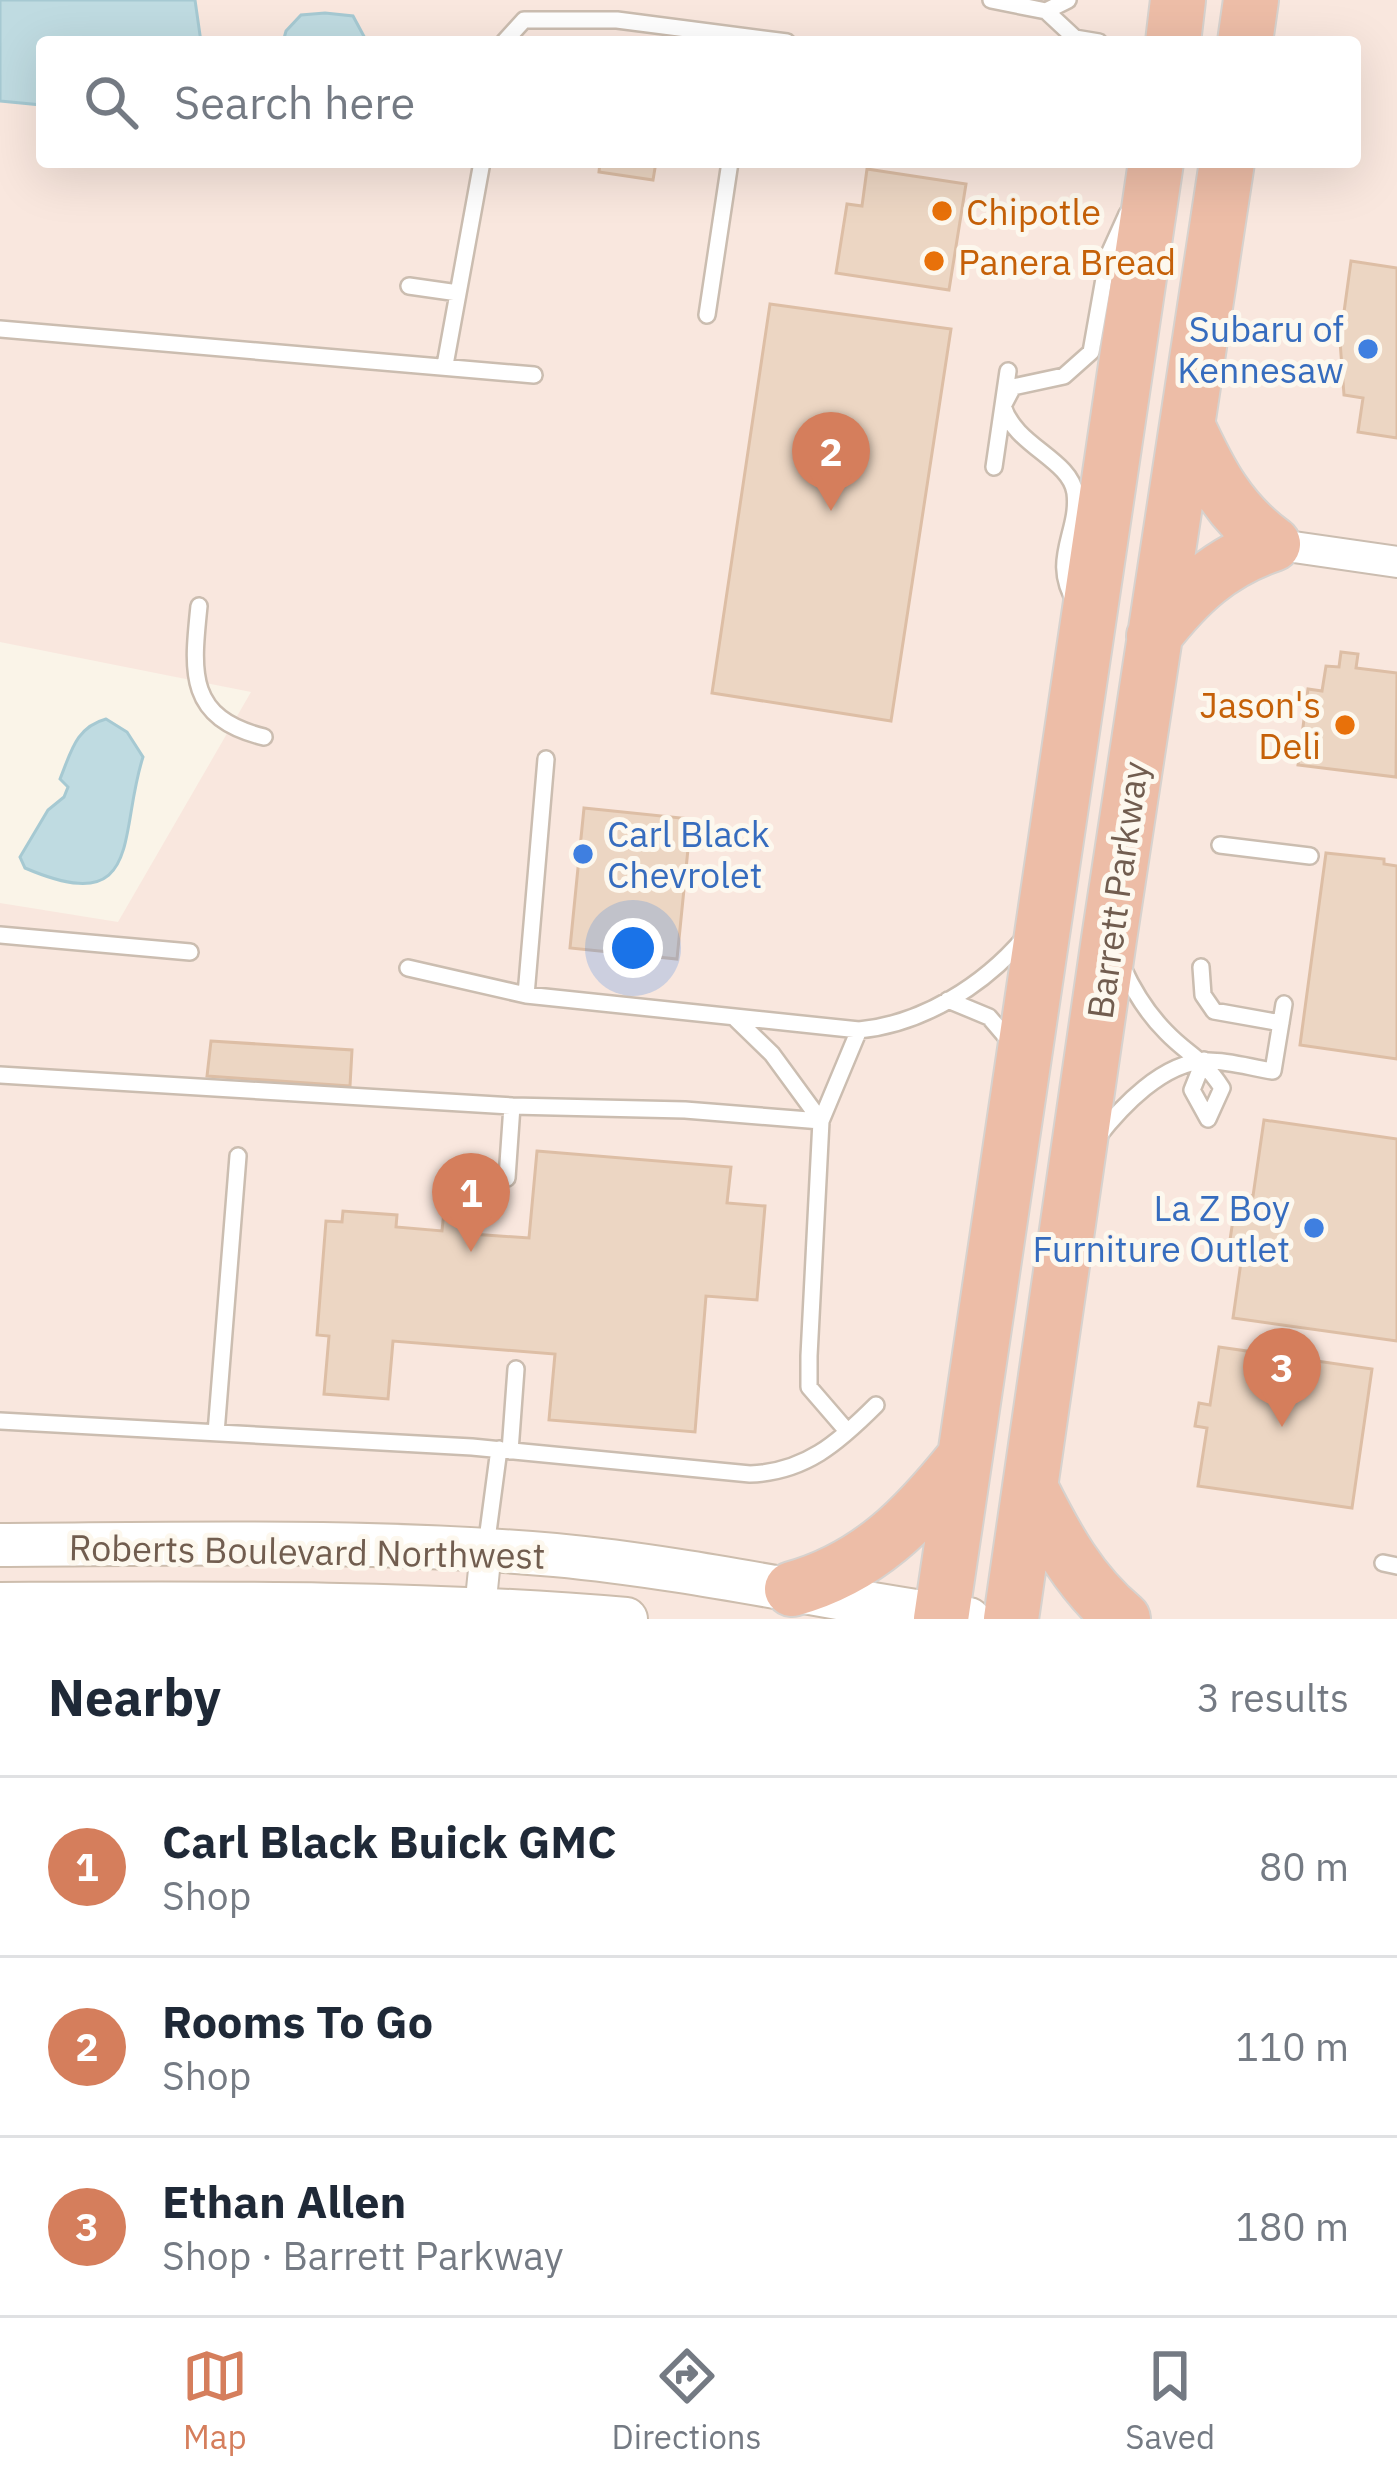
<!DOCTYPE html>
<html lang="en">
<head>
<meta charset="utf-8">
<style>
  body { margin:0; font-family:"IBM Plex Sans",sans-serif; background:#f6f6f7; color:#1f2937 }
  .you { position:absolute; left:633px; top:948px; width:42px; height:42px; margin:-30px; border:9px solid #fff; border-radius:50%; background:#1a73e8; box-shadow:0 0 0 18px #1a73e833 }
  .badge { display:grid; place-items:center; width:78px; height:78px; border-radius:50%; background:#d57e5c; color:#fff; font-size:39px; font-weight:700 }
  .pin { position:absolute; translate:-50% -99px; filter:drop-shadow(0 3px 6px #0008) }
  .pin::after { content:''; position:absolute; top:63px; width:42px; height:36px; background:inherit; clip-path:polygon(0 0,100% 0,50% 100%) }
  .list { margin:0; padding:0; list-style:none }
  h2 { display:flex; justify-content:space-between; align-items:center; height:156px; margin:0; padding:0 48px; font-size:51px }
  h2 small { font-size:39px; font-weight:400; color:#747a83 }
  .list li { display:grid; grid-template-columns:78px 1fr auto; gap:36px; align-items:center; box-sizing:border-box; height:180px; padding:0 48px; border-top:3px solid #e0e1e3 }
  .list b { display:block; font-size:45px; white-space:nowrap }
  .list p { margin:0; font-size:39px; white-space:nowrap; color:#747a83 }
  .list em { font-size:39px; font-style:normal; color:#747a83 }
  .icon { flex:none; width:66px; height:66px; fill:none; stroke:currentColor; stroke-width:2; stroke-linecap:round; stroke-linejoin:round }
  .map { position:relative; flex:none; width:1397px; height:1619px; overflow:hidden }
  .search { position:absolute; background:#fff; box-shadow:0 12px 48px #0002; left:36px; right:36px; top:36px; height:132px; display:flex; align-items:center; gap:30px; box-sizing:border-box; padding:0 42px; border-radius:12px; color:#747a83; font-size:45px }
  .sheet { height:696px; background:#fff }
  nav { display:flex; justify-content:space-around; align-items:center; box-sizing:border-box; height:168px; border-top:3px solid #e0e1e3; background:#fff; font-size:33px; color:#747a83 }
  nav a { display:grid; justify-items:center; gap:6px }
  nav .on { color:#d57e5c }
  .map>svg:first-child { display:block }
  .commercial { fill:#f9e7de; fill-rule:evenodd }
  .water { fill:#bfdbe1; stroke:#a6c9d2; stroke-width:3 }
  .building { fill:#ecd6c3; stroke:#ddbea5; stroke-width:3 }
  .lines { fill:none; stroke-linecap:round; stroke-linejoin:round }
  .lane-casing { stroke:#cbbdb0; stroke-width:20 }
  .street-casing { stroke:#cbbdb0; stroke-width:34 }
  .secondary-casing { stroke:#cdbdad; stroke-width:46 }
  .highway-casing { stroke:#d7d2ce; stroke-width:58 }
  .lane { stroke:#fff; stroke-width:15 }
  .street { stroke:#fff; stroke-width:30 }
  .secondary { stroke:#fff; stroke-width:42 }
  .highway { stroke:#edbda7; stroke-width:54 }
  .food-dot { fill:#e8710a; stroke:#fdf8ee; stroke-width:4.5 }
  .shop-dot { fill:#3f7fe0; stroke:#fdf8ee; stroke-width:4.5 }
  .labels { text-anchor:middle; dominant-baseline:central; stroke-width:10; stroke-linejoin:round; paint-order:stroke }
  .food-label { font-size:36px; fill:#c56008; stroke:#fdf8ee; text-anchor:start }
  .shop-label { font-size:36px; fill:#366cbe; stroke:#fdf8ee; text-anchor:end }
  .street-label { font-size:36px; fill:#715d4f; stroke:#fdf8ee }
</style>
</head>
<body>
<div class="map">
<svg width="1397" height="1619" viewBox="0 0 1397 1619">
  <rect width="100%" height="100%" fill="#faf4e8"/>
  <path class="commercial" d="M0,0H1397V1619H0V903L118,922L251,692L0,642ZM42,42H1355V162H42Z"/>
  <path class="water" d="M0,0H195L201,42H42V105L0,101Z
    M325,13L353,16L367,42H283L286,31L301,15Z
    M106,719L127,732L143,757C118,834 144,919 25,868L20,857L48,810L64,797L68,787L60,779C71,752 76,727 106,719Z"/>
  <path class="building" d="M600,162H656L653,180L599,172Z
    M867,169L966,184L949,290L836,273L847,204L862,206Z
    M1351,261L1397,268V438L1358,432L1363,398L1344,395L1340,341Z
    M770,304L951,329L891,721L712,693Z
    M1341,652L1358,654L1356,668L1397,673L1396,777L1298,765L1308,689L1322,691L1326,666L1339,667Z
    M584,808L691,819L677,959L570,948Z
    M1326,853L1384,859V864L1397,866V1059L1300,1045Z
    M211,1041L352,1050L350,1086L207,1076Z
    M1264,1120L1397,1139V1341L1233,1318L1241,1262L1227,1260L1237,1193L1253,1196Z
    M537,1151L731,1167L727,1203L765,1206L757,1300L706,1296L695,1432L549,1420L555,1354L393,1341L388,1399L324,1394L329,1336L317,1335L326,1221L342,1222L343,1211L397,1215L396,1227L442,1231L444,1211L474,1214L472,1234L529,1238Z
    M1219,1347L1372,1369L1352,1508L1198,1486L1207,1428L1195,1426L1199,1403L1210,1405Z"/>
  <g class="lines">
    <defs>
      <path id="lane" d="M991,0L1046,11L1075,38L1099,42
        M1046,11L1068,0
        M504,42L524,20H617L787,42
        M409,286L458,293
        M707,315L730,162
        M0,329L534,375
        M445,365L482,162
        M994,467L1008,371
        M1077,605C1048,560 1080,533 1075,493C1070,459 1015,446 1003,406L1013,387L1064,376L1091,352L1108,256L1127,214
        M199,606C192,673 187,718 264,737
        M1220,845L1310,856
        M0,935L190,952
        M1122,966C1133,990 1147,1013 1166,1032C1189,1056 1201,1056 1222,1088L1208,1119
        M1201,967L1203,995L1214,1011L1281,1023
        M408,968L526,995L859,1030C923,1024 984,985 1025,937
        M526,995L546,759
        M948,1000L989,1017L1012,1044
        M736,1019L772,1054L821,1121
        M1204,1060L1192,1090L1208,1119
        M0,1075L512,1106L685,1110L821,1121
        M1097,1138C1121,1107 1163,1062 1206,1061C1227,1060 1252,1068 1273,1071L1284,1004
        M507,1178L512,1106
        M0,1421L472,1447L750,1474C805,1472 838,1443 876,1405
        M847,1431L809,1387V1356L821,1121L859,1030
        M216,1433L238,1156
        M510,1451L516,1369
        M486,1547L499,1449
        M1383,1563L1397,1566"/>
      <path id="street" d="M1273,544L1397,562
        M479,1619L486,1550"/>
      <path id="secondary" d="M0,1545C185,1544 370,1539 555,1555C694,1568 831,1600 969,1619
        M0,1604C209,1603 417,1601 626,1619"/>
      <path id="highway" d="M1173,42L1178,0
        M1245,42L1251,0
        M1187,425C1209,473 1229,512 1273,544
        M1154,636C1188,592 1220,562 1273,544
        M1031,1489C1056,1539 1080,1583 1123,1619
        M792,1589C868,1568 915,1519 963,1459
        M941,1619L1156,162
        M1011,1619L1109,939L1227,162"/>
    </defs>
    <use href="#lane" class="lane-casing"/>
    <use href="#street" class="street-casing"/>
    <use href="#secondary" class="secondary-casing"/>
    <use href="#highway" class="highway-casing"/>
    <use href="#lane" class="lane"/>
    <use href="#street" class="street"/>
    <use href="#secondary" class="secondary"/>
    <use href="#highway" class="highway"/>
  </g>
  <g class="food-dot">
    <circle cx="942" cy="211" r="12"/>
    <circle cx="934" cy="261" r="12"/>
    <circle cx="1345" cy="725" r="12"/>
  </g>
  <g class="shop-dot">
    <circle cx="1368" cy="349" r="12"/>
    <circle cx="583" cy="854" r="12"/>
    <circle cx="1314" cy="1228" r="12"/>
  </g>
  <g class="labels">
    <g class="food-label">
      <text x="966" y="211">Chipotle</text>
      <text x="958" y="261">Panera Bread</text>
      <text x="1321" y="704" text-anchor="end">Jason's<tspan x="1321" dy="41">Deli</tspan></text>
    </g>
    <g class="shop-label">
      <text x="1344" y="328">Subaru of<tspan x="1344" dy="41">Kennesaw</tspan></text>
      <text x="607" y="833" text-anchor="start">Carl Black<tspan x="607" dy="41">Chevrolet</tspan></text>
      <text x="1290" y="1207">La Z Boy<tspan x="1290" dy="41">Furniture Outlet</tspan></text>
    </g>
    <g class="street-label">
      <text transform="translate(1117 890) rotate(-82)">Barrett Parkway</text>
      <text transform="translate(307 1551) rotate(1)">Roberts Boulevard Northwest</text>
    </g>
  </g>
</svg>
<div class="you"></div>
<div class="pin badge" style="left:471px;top:1252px">1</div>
<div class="pin badge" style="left:831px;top:511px">2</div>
<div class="pin badge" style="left:1282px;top:1427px">3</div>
<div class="search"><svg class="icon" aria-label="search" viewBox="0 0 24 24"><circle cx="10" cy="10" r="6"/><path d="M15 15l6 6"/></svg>Search here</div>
</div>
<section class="sheet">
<h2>Nearby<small>3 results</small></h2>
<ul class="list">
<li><span class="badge">1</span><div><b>Carl Black Buick GMC</b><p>Shop</p></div><em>80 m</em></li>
<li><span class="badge">2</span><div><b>Rooms To Go</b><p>Shop</p></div><em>110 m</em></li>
<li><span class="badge">3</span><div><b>Ethan Allen</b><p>Shop · Barrett Parkway</p></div><em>180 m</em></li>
</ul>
</section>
<nav>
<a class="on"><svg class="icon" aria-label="map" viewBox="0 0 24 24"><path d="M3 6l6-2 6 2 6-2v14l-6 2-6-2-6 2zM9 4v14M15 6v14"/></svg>Map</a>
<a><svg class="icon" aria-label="directions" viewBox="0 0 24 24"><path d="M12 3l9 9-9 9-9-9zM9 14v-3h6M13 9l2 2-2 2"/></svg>Directions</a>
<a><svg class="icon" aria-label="saved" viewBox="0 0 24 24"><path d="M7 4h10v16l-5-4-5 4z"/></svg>Saved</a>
</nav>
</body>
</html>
